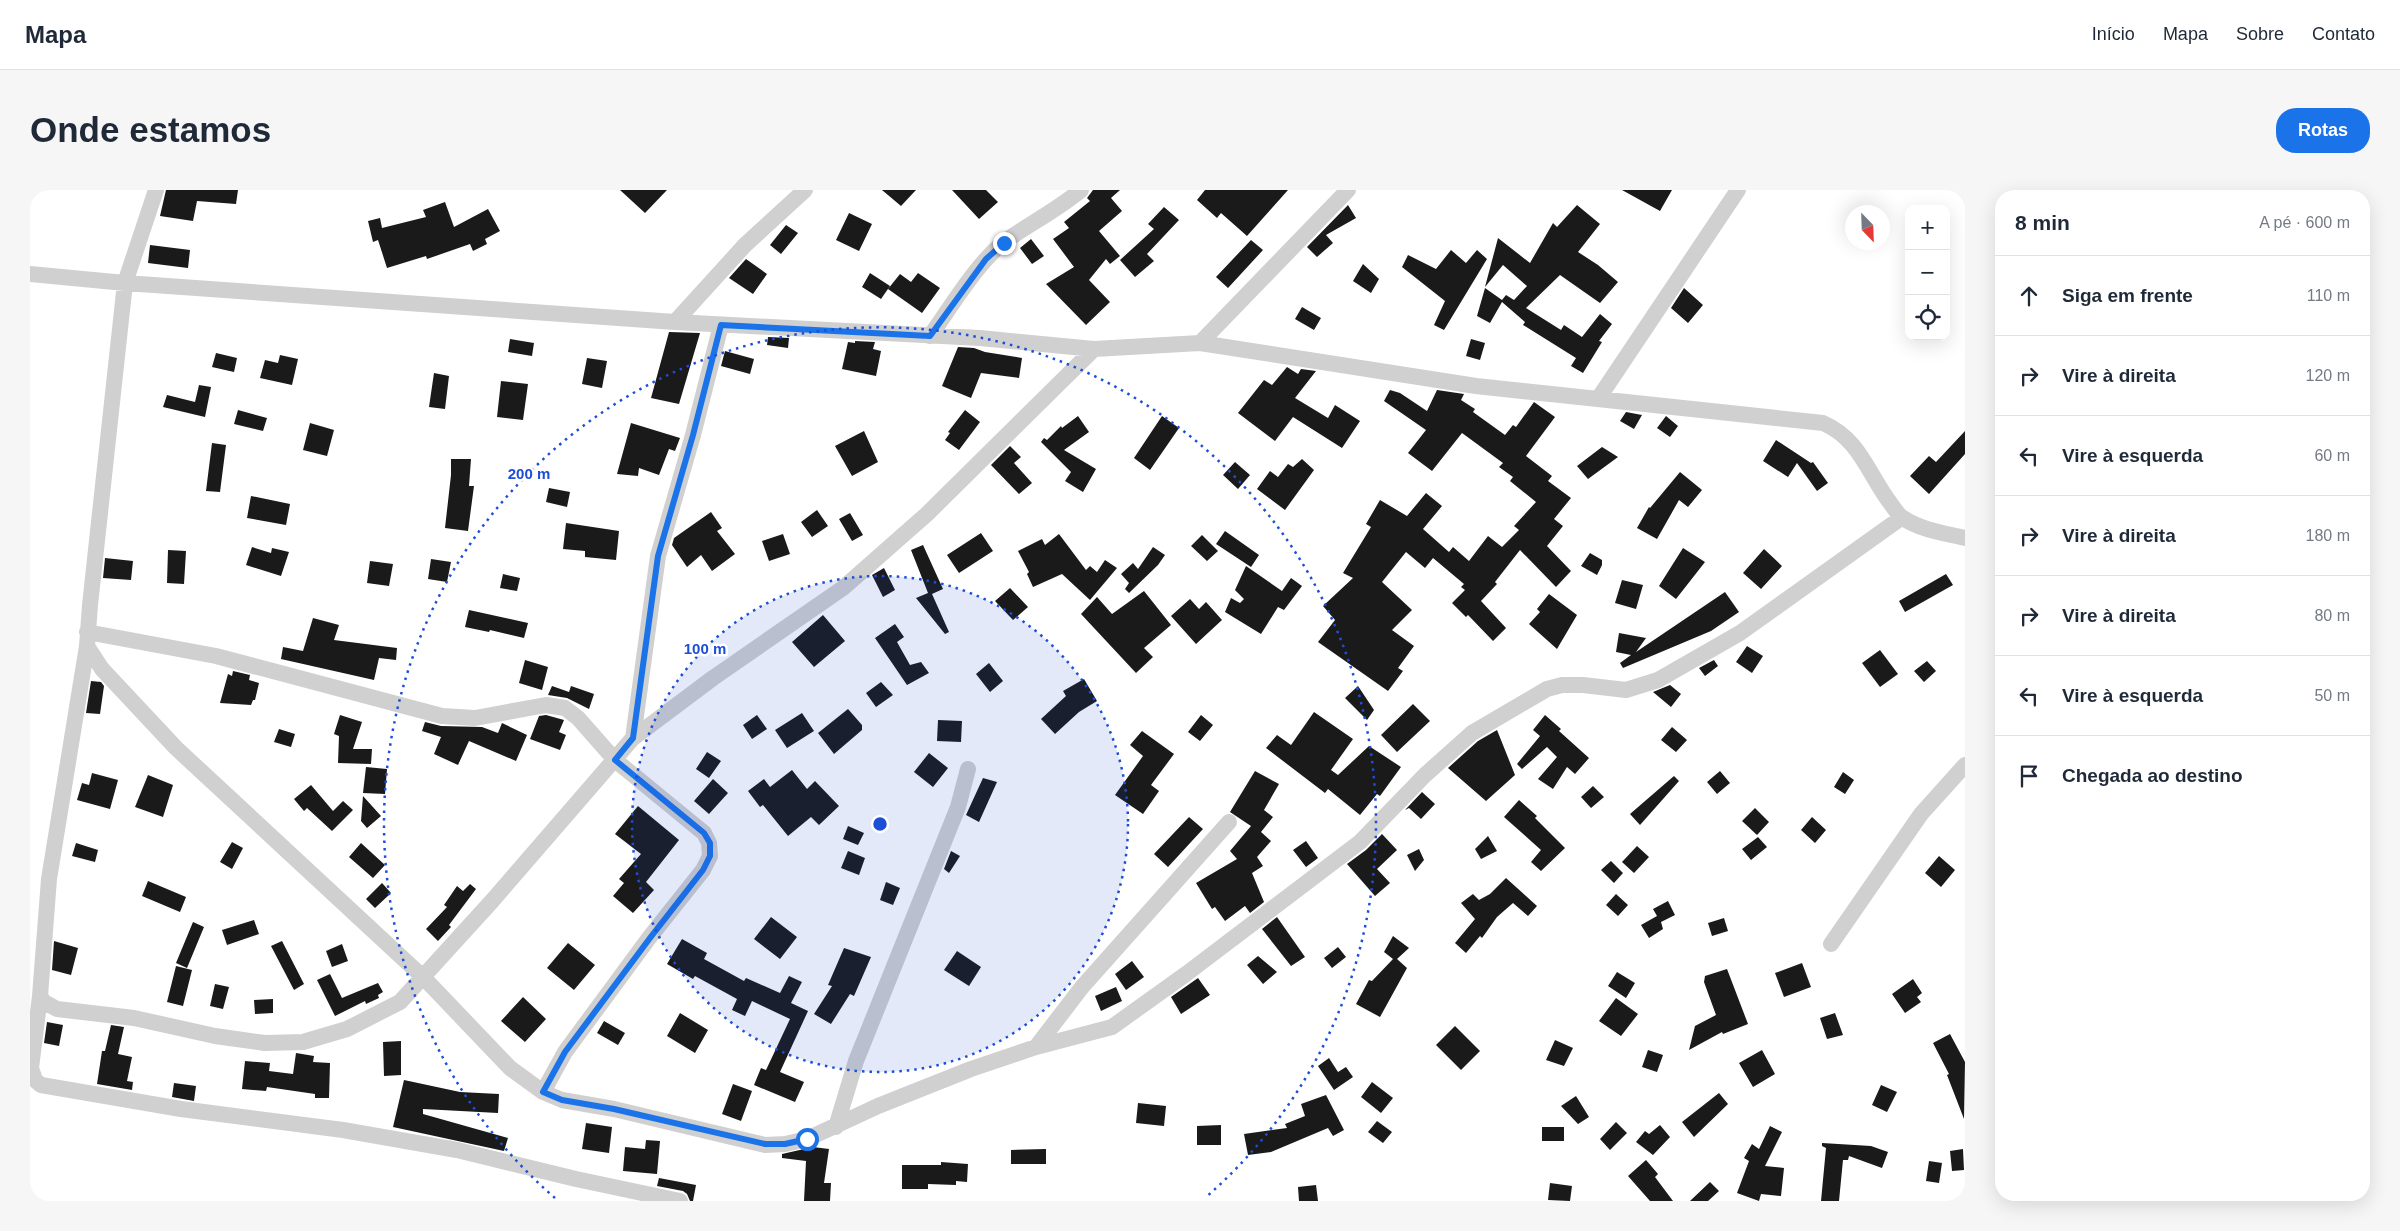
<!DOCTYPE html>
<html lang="pt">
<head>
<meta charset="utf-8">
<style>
  body { margin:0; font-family:Helvetica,sans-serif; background:#f6f6f7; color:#1f2937 }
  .controls { position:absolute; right:15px; top:15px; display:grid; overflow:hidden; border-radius:10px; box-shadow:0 5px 20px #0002 }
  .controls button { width:45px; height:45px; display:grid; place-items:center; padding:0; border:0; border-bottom:1px solid #e0e1e3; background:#fff; color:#1f2937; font:25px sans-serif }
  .compass { position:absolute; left:1815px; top:15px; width:45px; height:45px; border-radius:50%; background:#fff; box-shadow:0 5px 20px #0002; rotate:157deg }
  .stop { position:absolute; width:15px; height:15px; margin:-11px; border:4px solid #1a73e8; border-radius:50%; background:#fff }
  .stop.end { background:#1a73e8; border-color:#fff; box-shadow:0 1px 5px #0008 }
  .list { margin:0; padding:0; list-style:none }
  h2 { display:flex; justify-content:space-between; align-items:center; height:65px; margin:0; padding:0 20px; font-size:21px }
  h2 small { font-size:16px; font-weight:400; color:#747a83 }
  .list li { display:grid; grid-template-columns:32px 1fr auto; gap:15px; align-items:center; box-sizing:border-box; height:80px; padding:0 20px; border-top:1px solid #e0e1e3 }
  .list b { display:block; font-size:19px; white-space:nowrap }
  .list em { font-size:16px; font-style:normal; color:#747a83 }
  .icon { flex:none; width:28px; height:28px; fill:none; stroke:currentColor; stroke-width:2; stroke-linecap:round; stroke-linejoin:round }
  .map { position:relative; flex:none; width:1935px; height:1011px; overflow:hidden; border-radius:20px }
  header { display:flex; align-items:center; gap:30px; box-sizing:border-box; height:70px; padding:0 25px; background:#fff; border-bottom:1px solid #e0e1e3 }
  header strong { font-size:24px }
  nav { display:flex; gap:28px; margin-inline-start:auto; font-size:18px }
  .intro { display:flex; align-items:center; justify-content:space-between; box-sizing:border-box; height:120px; padding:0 30px }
  h1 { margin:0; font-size:35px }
  .button { padding:12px 22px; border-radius:20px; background:#1a73e8; color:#fff; font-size:18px; font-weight:700 }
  main { display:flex; gap:30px; padding:0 30px }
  aside { flex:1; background:#fff; border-radius:20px; box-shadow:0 5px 20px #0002 }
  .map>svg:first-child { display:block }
  .building { fill:#1a1a1a }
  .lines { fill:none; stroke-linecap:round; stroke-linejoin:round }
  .minor { stroke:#d0d0d0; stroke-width:16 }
  .route { stroke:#1a73e8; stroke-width:6 }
  .ring { fill:none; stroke:#1d4ed8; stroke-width:2.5; stroke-dasharray:2.5 5 }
  .centre { fill:#1d4ed8; stroke:#fff; stroke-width:2.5 }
  .ring-label { font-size:15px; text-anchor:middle; font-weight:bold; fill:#1d4ed8; stroke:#fff; stroke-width:5; stroke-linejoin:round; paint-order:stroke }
</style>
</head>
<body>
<header>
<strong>Mapa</strong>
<nav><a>Início</a><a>Mapa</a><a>Sobre</a><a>Contato</a></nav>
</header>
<div class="intro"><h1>Onde estamos</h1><a class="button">Rotas</a></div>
<main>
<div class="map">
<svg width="1935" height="1011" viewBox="0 0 1935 1011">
  <rect width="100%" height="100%" fill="#fff"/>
  <path class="building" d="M136,0H208L206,14L167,11L163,31L130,26Z
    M590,0H637L615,23Z
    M852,0H886L871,16Z
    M922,0H956L968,12L949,29Z
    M1063,0H1090L1081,8L1092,21L1069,41L1090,66L1080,74L1076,69L1059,90L1080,112L1056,135L1016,94L1044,77L1023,49L1039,38L1034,32L1060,11L1057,8Z
    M1175,0H1258L1217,46L1191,23L1187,28L1167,10Z
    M1592,0H1642L1630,21Z
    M415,12L424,37L458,19L470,41L455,49L457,54L443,61L440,54L397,69L396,66L357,78L348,50L343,52L338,31L350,28L352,38L396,27L393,20Z
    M1318,15L1326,28L1296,45L1303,53L1287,67L1277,57Z
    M1547,15L1570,34L1548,62L1568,75L1588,92L1570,113L1530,85L1496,118L1531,140L1534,135L1552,147L1570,124L1582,134L1569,151L1572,152L1553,183L1541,176L1546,168L1493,135L1495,132L1472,112L1460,133L1447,126L1455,98L1472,110L1476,105L1484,110L1497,96L1473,75L1455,97L1468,48L1500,73L1523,33L1527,37Z
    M1134,17L1149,30L1117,64L1124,71L1105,87L1090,70L1124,39L1118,34Z
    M819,23L842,34L829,61L806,50Z
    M756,35L768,43L751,64L740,55Z
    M1001,49L1014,66L1002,74L990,58Z
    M1221,50L1233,60L1198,98L1186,87Z
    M120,55L160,60L158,78L118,73Z
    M1421,60L1436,73L1447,60L1457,69L1414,140L1404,135L1415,111L1372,77L1378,65L1406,79Z
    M716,69L737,84L723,104L699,88Z
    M1333,74L1349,89L1341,103L1323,91Z
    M840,83L860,96L851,109L832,97Z
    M888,83L910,98L892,123L858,99L870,84L881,92Z
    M1654,98L1673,115L1658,133L1641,118Z
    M1272,117L1291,128L1284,140L1265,129Z
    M639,142L670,143L649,214L621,208Z
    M738,147L759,148L758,158L737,155Z
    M480,149L504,153L502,166L478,162Z
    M1441,149L1455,153L1450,170L1436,166Z
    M825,151L845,152L843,159L851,161L846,186L812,179L818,152L825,153Z
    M928,157L944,158L955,162L992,168L989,188L951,183L941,208L912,196Z
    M695,161L724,169L720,184L691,176Z
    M186,163L207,168L204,182L182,177Z
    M250,165L268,169L262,195L230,188L235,170L248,173Z
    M557,168L577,171L572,198L552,194Z
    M1257,177L1268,184L1271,179L1286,181L1265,208L1298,228L1305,215L1330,231L1312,258L1263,227L1245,251L1208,223L1234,190L1242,195Z
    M404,183L419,186L415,219L399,217Z
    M471,191L498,194L493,230L467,227Z
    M169,195L181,197L175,227L133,217L137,205L165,212Z
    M1360,200L1370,203L1397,221L1407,200L1434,204L1431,210L1445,219L1443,222L1475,245L1483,235L1486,237L1504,212L1525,227L1496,266L1522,286L1518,291L1541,308L1524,329L1533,336L1517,356L1541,381L1526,397L1490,360L1465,392L1467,394L1451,411L1476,438L1463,451L1438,425L1436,427L1422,413L1435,400L1431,397L1434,394L1403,368L1395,378L1376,362L1352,392L1382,420L1362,440L1384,456L1368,478L1373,481L1358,501L1288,452L1305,430L1293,416L1323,388L1313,383L1341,337L1336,334L1350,310L1377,326L1396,303L1412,316L1393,339L1419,362L1423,357L1439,371L1458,346L1472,357L1489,340L1484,336L1506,312L1480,291L1483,287L1469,277L1473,273L1432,243L1402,281L1378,263L1396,240L1354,211Z
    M208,220L237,228L233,241L204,234Z
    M935,220L950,232L929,260L915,250L920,243L918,242Z
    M1596,222L1612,225L1604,239L1590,231Z
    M1048,226L1059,242L1034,260L1066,279L1053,302L1035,291L1041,282L1011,252L1014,248L1017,250L1031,236L1032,238Z
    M1132,226L1149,238L1120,280L1104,268Z
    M1636,226L1648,236L1640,247L1627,238Z
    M280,233L304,240L297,266L273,260Z
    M601,233L650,248L645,261L639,259L629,285L609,278L608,286L587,284Z
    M834,241L848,272L822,286L805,256Z
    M1935,241V264L1899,304L1880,286L1899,266L1906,272Z
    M1746,250L1781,273L1783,272L1798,293L1787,301L1767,273L1758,287L1733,271Z
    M182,253L196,255L190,302L176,301Z
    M980,256L991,267L984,273L1002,293L989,304L961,275Z
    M1572,257L1588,267L1558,289L1547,276Z
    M421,269H441L439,296H444L438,341L415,338L421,285Z
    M1272,269L1284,280L1255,320L1227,299L1240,281L1248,287L1258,274L1263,277Z
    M1205,272L1220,285L1208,299L1193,285Z
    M1650,282L1672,300L1658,317L1649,310L1627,349L1607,338L1619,317L1620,318Z
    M519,298L540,302L537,317L516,312Z
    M221,306L260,314L256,335L217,328Z
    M787,320L798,336L782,347L771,332Z
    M681,322L692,338L687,341L705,364L682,381L671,365L657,377L642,355L644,348Z
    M820,323L833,345L822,351L809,329Z
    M536,333L589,341L586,370L555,367V361L533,359Z
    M1195,341L1229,365L1221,377L1186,354Z
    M951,343L963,361L929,383L917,365Z
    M753,344L760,364L739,371L732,351Z
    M1029,344L1056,380L1060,376L1067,382L1075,370L1087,378L1060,410L1032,384L1003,397L997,384L999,382L988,361L1012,349L1015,355Z
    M1172,345L1188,361L1177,371L1161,356Z
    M893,355L913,399L902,404L919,442L915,444L886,408L898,403L881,360Z
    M222,357L241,363L242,358L259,362L251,386L216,375Z
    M1123,357L1135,365L1128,375L1099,403L1095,399L1099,393L1091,384L1103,373L1108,379Z
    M1653,358L1675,372L1646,409L1629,396Z
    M1734,359L1752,376L1731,399L1713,383Z
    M138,360L156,361L154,394L137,393Z
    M1560,363L1572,370V375L1567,385L1551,376Z
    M75,368L103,371L101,390L73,388Z
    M401,369L421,372L417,392L398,389Z
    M340,371L363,374L359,396L337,393Z
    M1216,376L1252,401L1261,388L1272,396L1254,420L1248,417L1231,444L1195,422L1201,408L1210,413L1214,409L1205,400Z
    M854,378L865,400L853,407L842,385Z
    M473,384L490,388L487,401L470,398Z
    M1916,384L1923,395L1875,422L1869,411Z
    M1592,390L1613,395L1606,419L1585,413Z
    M980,398L998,417L983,430L965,411Z
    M1114,401L1141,435L1114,458L1123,467L1106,483L1051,424L1067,407L1082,424Z
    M1695,402L1709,422L1681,441L1593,478L1590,473L1601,465L1586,462L1589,443L1616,448L1606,462Z
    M1519,404L1547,425L1527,459L1499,434L1510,422L1507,419Z
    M1160,409L1169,419L1176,412L1192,430L1166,454L1141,426Z
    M439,420L498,433L494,448L460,440L459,442L435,437Z
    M793,425L815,451L784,477L762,452Z
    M283,428L309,435L304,450L367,458L366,470L349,468L344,490L251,469L253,457L273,461Z
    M865,434L874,447L867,452L880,475L891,472L899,483L877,495L845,448Z
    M1717,456L1733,466L1722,483L1706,472Z
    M1850,460L1868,484L1850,497L1832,473Z
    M495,470L518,477L512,500L489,493Z
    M1684,470L1688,476L1675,486L1669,478Z
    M1897,471L1906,481L1894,492L1884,481Z
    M959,473L973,491L960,502L946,484Z
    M203,481L220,485L219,490L229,493L225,510H223L221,515L190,513L198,484L202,486Z
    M1054,489L1067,511L1049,522L1025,544L1011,529L1036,506L1033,501Z
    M61,491L71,492L74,496L70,524L56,523Z
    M851,492L863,505L846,517L836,503Z
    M1640,495L1651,504L1641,517L1623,502Z
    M522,496L539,502L541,496L564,504L559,519L537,508L518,505Z
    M1328,496L1344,520L1337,530L1315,508Z
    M1383,514L1400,531L1367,562L1351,545Z
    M818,519L832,535V540L804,564L788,543Z
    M1284,522L1323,549L1301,580L1308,585L1339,556L1371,577L1350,606L1347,604L1330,625L1298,599L1295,603L1236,558L1247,545L1261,555Z
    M772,523L784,541L757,558L745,540Z
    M310,525L332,532L323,559H342L341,574L308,573L309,546L304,544Z
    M516,525L534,530L529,542L536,545L530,560L500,549L509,526Z
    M727,525L737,539L722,549L713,535Z
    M1171,525L1183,535L1170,551L1158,542Z
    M1515,525L1531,539L1529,541L1559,568L1545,584L1537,577L1523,599L1508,589L1527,567L1517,557L1492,579L1487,574L1510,546L1503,540Z
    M908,530L932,531L931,552L907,551Z
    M395,532L411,536L452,537L468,543L472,533L497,545L486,571L439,551L428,575L404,564L411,547L392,541Z
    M1642,537L1657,550L1646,562L1631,550Z
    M249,539L265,544L261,557L244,552Z
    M1467,540L1485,585L1456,611L1418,578L1448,551Z
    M1112,541L1144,564L1121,595L1129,601L1113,624L1085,605L1113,566L1100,555Z
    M677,562L691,571L679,588L666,579Z
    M899,563L918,578L903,597L884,582Z
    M336,577L357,579L355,604L333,603Z
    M762,580L777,599L785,591L809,616L789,635L781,627L758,646L733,615L730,617L718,601L734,589L740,597Z
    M1225,581L1249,594L1234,620L1243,627L1231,642L1241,651L1227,667L1233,676L1222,683L1234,712L1220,723L1215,716L1195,731L1185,717L1182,719L1166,693L1207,669L1200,661L1221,636L1200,622Z
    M1690,581L1700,593L1687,604L1677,592Z
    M1813,582L1824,590L1815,604L1804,597Z
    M62,583L88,590L80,619L47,610L52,593L59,595Z
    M118,585L143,595L133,627L105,617Z
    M1644,586L1649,591L1610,635L1600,624Z
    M953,588L967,592L949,632L936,625Z
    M683,589L698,603L679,624L664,611Z
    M281,595L303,621L313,611L323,620L302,641L277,618L274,621L264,609Z
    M1563,596L1574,607L1561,618L1551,607Z
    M1392,602L1405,614L1391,629L1379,618L1375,620Z
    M333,606L351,626L337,638L331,631Z
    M1489,610L1507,626L1505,628L1535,658L1511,681L1501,672L1511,660L1474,627Z
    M608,616L649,650L616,692L624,700L603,723L583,706L594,693L589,689L611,664L585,644Z
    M1725,618L1739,632L1727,645L1712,631Z
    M1159,627L1173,639L1138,677L1124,664Z
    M1782,627L1796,640L1785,653L1771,640Z
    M818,636L834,643L828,655L813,649Z
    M1352,644L1367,660L1347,679L1360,693L1345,706L1317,674L1336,660Z
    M1458,646L1467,661L1451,669L1445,659Z
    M1728,647L1737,657L1721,670L1712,659Z
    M1276,651L1288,668L1276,677L1263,660Z
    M202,652L213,658L202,679L190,672Z
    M46,653L68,660L65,672L42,666Z
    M331,653L355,675L343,688L319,667Z
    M1607,656L1619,667L1604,683L1592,672Z
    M1389,659L1394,670L1385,681L1377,665Z
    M818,661L835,668L829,685L811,678Z
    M921,661L930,666L919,683L914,679Z
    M1909,666L1925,680L1911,697L1895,683Z
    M1581,671L1593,683L1584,693L1571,680Z
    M1476,688L1507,716L1498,726L1483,713L1467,727L1452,748L1450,746L1436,763L1425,753L1445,729L1431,713L1443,704L1449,710L1460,704Z
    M118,691L156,707L150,722L112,706Z
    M856,692L870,698L863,715L850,710Z
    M352,693L361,703L345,718L336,709Z
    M440,694L446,699L419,735L421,737L408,751L396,739L417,717L414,715L427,696L433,701Z
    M1586,704L1598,715L1588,726L1576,715Z
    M1638,711L1645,725L1631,732L1633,739L1619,748L1611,735L1627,726L1623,719Z
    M741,727L767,747L750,769L724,749Z
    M1247,727L1275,767L1261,776L1232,739Z
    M1694,728L1698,741L1682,746L1678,733Z
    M224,730L229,744L197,755L192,740Z
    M163,732L174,737L157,778L146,773Z
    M1363,746L1379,758L1367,769L1377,778L1350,827L1326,814L1339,790L1342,791L1363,769L1354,762Z
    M652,749L677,763L674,769L714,791L716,788L750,803L759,786L772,792L761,813L778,821L750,882L774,892L765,912L724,895L731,878L736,880L760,829L722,811L715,826L702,820L707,809L665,786L663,789L637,774Z
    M24,751L48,758L41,785L22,780Z
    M252,751L274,794L264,800L241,756Z
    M538,753L565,775L544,800L517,778Z
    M312,754L318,771L302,777L296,761Z
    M1308,757L1316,767L1302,778L1294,768Z
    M814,758L841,767L824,806L820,804L801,834L784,824L802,796L798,795Z
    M927,761L951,777L939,796L914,780Z
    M1228,766L1247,782L1233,794L1217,775Z
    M1102,771L1114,787L1096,800L1085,784Z
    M1772,773L1781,797L1754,807L1745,783Z
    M146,776L162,780L153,816L137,812Z
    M1697,779L1718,834L1693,844L1692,842L1659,860L1665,836L1686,825L1674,792L1675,786Z
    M1587,782L1605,793L1596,808L1578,796Z
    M300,784L312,808L348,793L353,802L348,805L349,808L336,814L335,811L305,826L287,790Z
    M1168,788L1180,805L1151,824L1141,807Z
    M1883,789L1892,803L1887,807L1891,812L1875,823L1862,804Z
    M185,794L199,797L193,819L180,816Z
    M1086,797L1092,811L1071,821L1065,806Z
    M493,807L516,829L495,852L471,831Z
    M1586,808L1608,824L1591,846L1569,831Z
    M243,809V823L225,824L224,810Z
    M650,823L678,840L665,863L637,846Z
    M1805,823L1813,845L1797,849L1790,828Z
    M574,831L595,843L588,855L567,843Z
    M17,832L33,835L29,856L14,853Z
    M81,835L94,837L88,864L102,867L97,891L103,892L102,900L67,894L72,861H75Z
    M1425,836L1450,861L1431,880L1406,855Z
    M1920,844L1935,872L1934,929L1917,885L1919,884L1903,853Z
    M1525,850L1543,858L1534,876L1516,870Z
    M371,851V885L354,886L353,852Z
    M1618,860L1633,865L1627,882L1612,877Z
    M1732,860L1745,884L1723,897L1709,873Z
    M266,863L284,866L283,872L300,873L299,908H285V904L237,897L236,901L212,899L215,871L240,873L239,881L263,884Z
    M1299,868L1308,882L1316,877L1323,887L1304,900L1288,876Z
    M374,890L430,902L469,904L468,923L393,919V924L478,948L474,961L363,937Z
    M1342,892L1363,908L1351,923L1331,907Z
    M144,893L166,896L164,911L142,907Z
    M703,894L722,901L711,931L692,924Z
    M1851,895L1867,902L1857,922L1842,915Z
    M1689,903L1698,914L1664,947L1652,932Z
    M1296,905L1314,940L1303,946L1298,938L1241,962L1218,965L1214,944L1257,938L1255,934L1275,926L1271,914Z
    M1546,906L1559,927L1548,934L1531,916Z
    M1108,913L1136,916L1134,936L1106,933Z
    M1347,931L1362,942L1353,953L1338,942Z
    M1586,932L1597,943L1580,960L1570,949Z
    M556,933L582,937L579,963L552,959Z
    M1191,935V955H1167V936Z
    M1630,935L1640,947L1623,965L1606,952L1615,941L1619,944Z
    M1740,936L1752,942L1735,976L1754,978L1751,1006L1731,1004L1729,1011L1707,1003L1719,971L1714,968L1722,954L1729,959Z
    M1512,937H1534V951H1512Z
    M616,950L630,951L627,984L593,981L595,957L615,959Z
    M1792,953L1841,956L1858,962L1852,978L1819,966L1818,970H1813L1809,1011H1791L1796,958L1792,956Z
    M783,957L799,959L794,993H801L800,1011H774L776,971L752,968V964Z
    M1016,959V974H981V960Z
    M1933,959L1934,980L1922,981L1920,961Z
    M1616,970L1628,984L1625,987L1643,1011H1620L1598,986Z
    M1899,971L1912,973L1909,993L1896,991Z
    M911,972L938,974L937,992L926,991V995L898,994V999H872V975H911Z
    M629,988L666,995L663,1011H660L657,1004L653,1001L627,996Z
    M1680,992L1689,1001L1678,1011H1660Z
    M1520,993L1542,996L1540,1011L1518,1010Z
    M1286,995L1288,1011H1269L1268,997Z"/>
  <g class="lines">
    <path class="minor" d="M126,0L95,93L60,415L57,456L19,689L10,806L1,878L5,890L11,895L151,919L313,940L427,960L546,989L650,1011
      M0,84L95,93L645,132L950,148L1064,159L1170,153L1446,196L1793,233C1830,249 1838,284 1861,314C1864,318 1868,325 1873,328C1891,340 1914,343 1935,348
      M645,132L715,55L775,0
      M900,146C921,117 947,73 974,52C999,34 1027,20 1051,0
      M1170,153L1318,0
      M1568,209L1708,0
      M57,442L186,466L412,526L445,528L516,515L535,518L548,528L585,570L674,643L679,653L680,666L673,680L619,748L535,862L513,902
      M57,456L72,479L146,558L394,788L480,878L513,902L532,910L584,919L735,955L755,954L777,949L848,916L941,879L1006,857L1082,837L1156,784L1330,652L1395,585L1442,543L1517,499L1532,495H1553L1596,500L1628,490L1710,443L1871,328
      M603,548L628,366L663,245L691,135
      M1801,754L1891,624L1935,575
      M10,806L14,812L27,819L104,828L185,846L235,853L273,852L317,839L370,812L462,711L603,548L683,488L813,398L897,324L1064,159
      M1006,857L1052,797L1199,632
      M806,937L826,871L928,617L938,579"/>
  </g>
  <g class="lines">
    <path class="route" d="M777,949L755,954H735L584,919L532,910L513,902L535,862L620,748L673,680L680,666V653L674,643L585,570L603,548L628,366L663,245L691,135L900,146L956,69L974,53"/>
  </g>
  <circle cx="850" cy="634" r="248" fill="#1d4ed8" fill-opacity=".12"/>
  <g class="ring">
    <circle cx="850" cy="634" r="248"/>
    <path d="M525 1008A496 496 0 1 1 1175 1008"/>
  </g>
  <circle cx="850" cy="634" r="8" class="centre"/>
  <g class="ring-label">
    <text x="499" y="289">200 m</text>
    <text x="675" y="464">100 m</text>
  </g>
</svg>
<div class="controls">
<button>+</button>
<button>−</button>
<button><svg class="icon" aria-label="locate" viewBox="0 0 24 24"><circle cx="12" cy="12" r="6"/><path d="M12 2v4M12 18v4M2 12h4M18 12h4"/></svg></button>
</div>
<svg class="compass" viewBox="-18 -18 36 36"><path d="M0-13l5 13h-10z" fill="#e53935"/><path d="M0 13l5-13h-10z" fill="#747a83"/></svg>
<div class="stop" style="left:777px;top:949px"></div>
<div class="stop end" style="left:974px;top:53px"></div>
</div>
<aside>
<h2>8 min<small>A pé · 600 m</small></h2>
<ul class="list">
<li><svg class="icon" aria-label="ahead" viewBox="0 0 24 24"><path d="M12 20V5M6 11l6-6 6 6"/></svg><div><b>Siga em frente</b></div><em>110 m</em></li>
<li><svg class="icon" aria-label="right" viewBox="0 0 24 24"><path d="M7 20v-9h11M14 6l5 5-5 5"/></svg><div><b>Vire à direita</b></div><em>120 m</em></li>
<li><svg class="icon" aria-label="left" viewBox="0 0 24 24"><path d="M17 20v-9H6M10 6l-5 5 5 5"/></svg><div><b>Vire à esquerda</b></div><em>60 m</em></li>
<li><svg class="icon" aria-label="right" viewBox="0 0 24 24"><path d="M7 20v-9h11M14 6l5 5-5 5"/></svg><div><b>Vire à direita</b></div><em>180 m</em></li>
<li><svg class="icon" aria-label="right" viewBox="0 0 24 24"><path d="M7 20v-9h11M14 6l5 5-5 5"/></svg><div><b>Vire à direita</b></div><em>80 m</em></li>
<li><svg class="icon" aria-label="left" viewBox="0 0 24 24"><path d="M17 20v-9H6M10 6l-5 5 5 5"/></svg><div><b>Vire à esquerda</b></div><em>50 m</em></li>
<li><svg class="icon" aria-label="arrive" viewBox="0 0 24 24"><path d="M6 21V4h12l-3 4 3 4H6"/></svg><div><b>Chegada ao destino</b></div></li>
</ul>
</aside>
</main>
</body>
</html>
